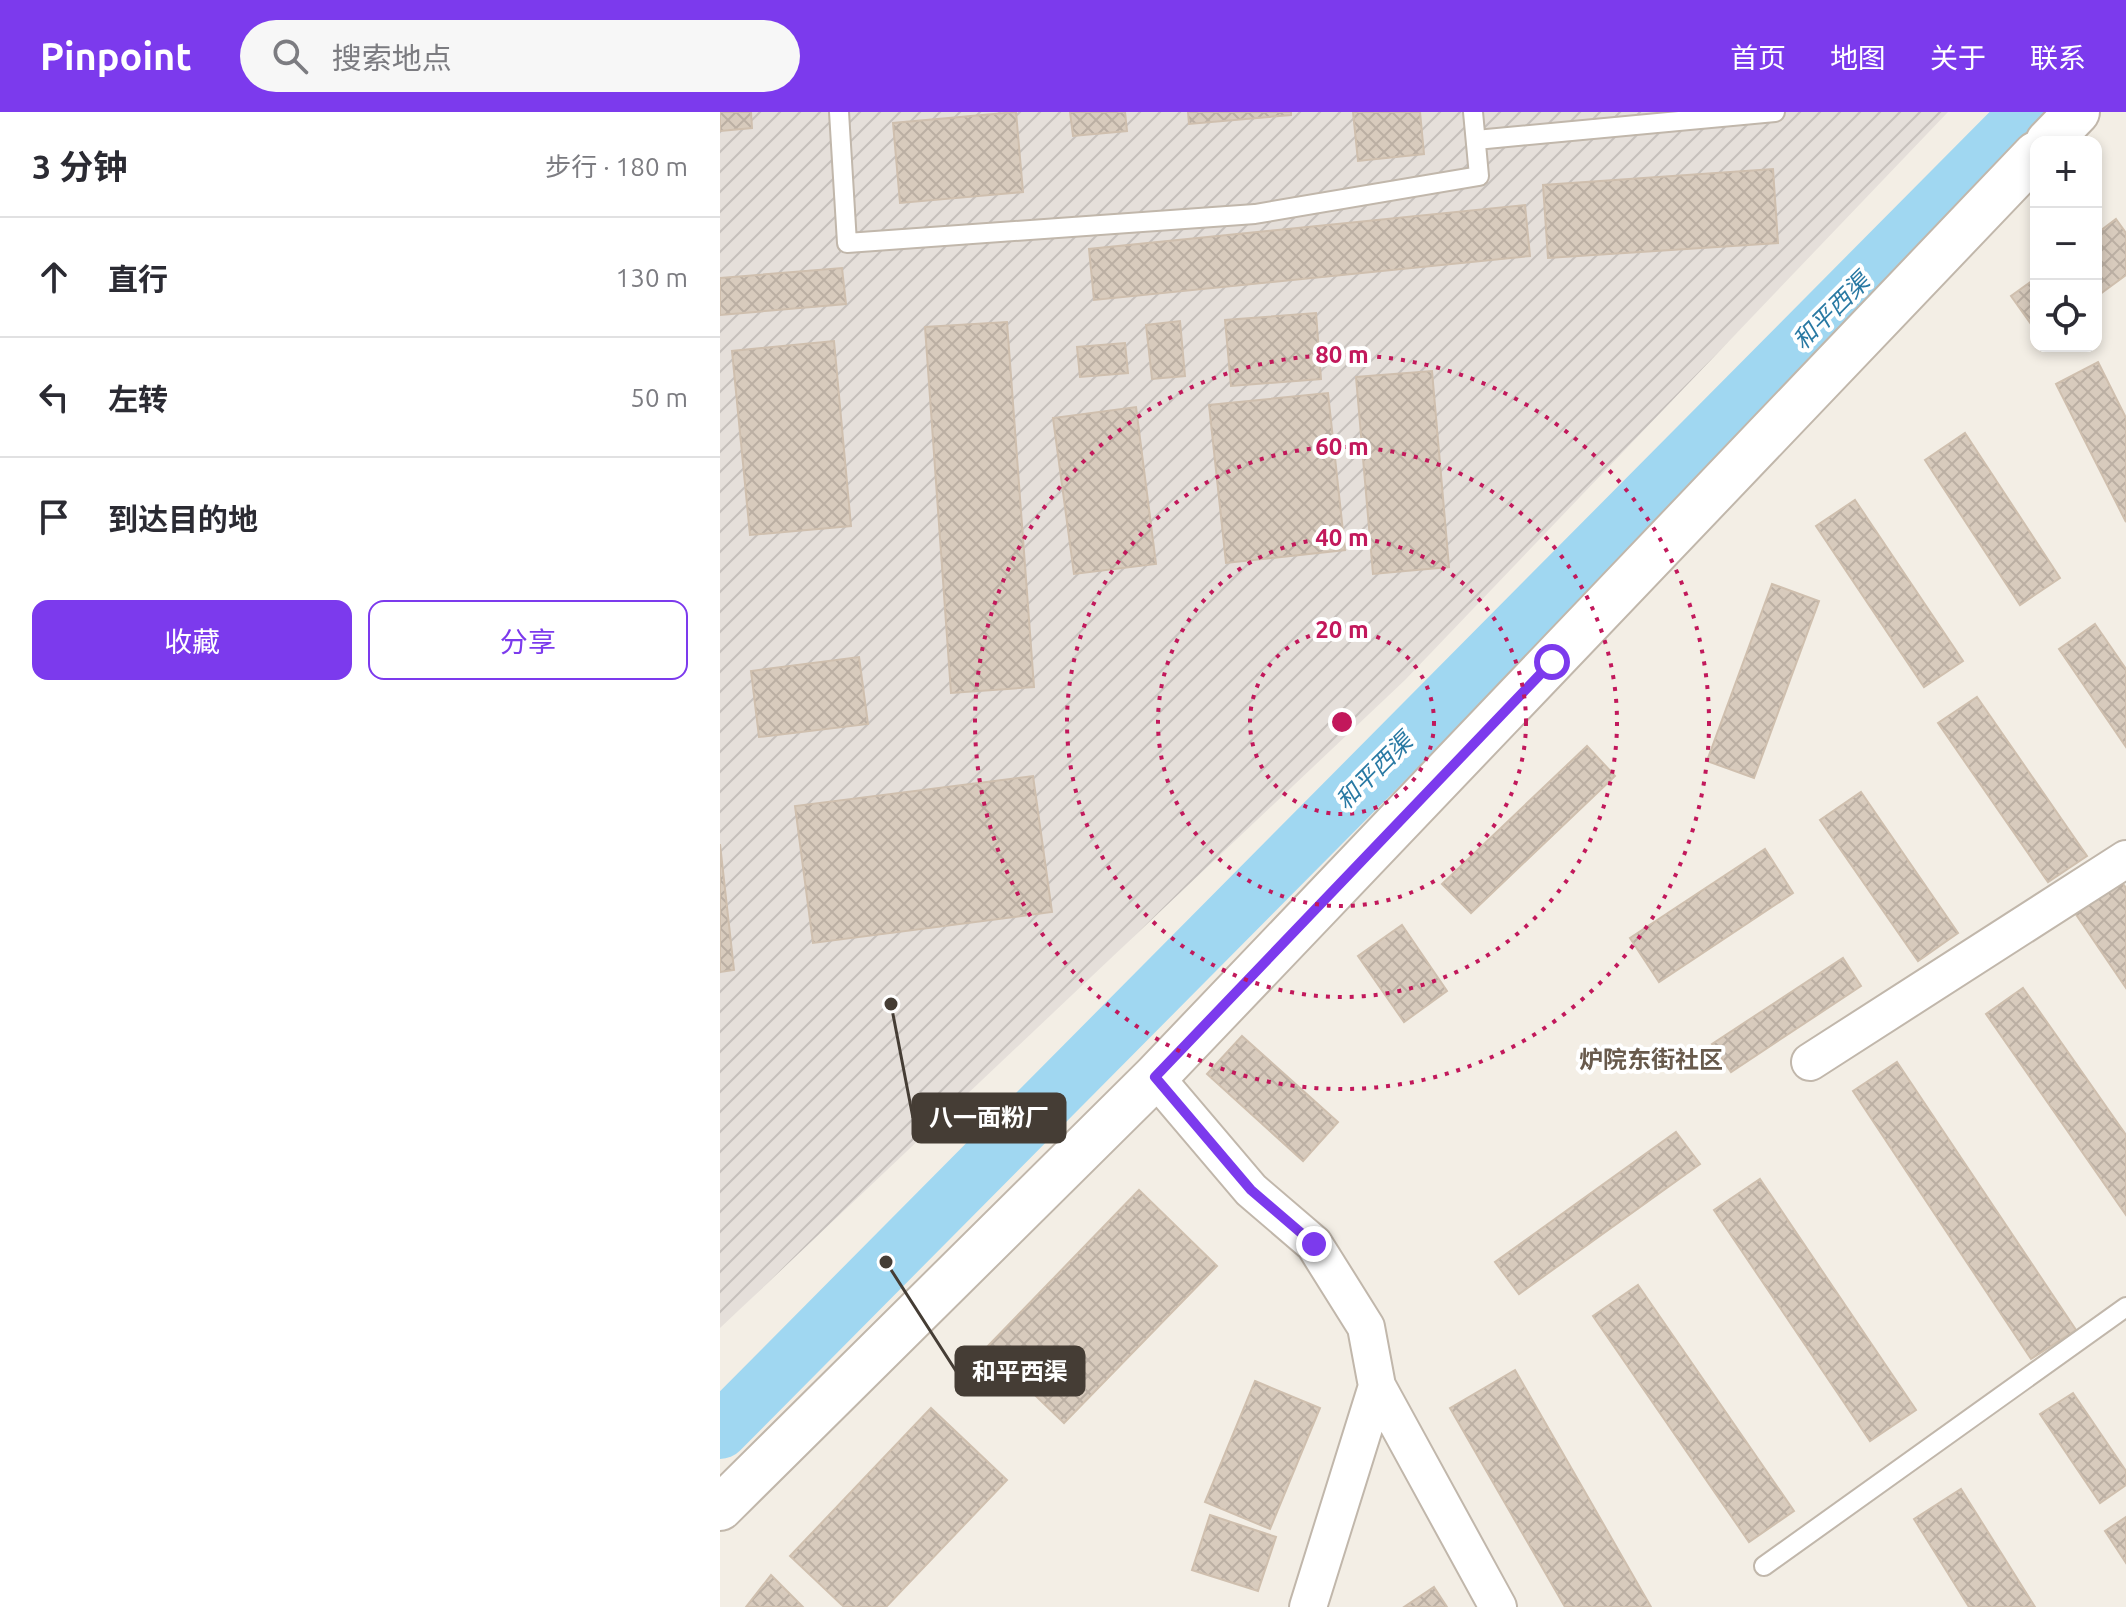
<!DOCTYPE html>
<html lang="zh">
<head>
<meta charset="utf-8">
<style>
  body { margin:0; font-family:Ubuntu,"Noto Sans SC",sans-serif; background:#f7f7f7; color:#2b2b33 }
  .controls { position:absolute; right:24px; top:24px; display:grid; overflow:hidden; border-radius:16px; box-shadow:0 4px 12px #0003 }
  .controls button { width:72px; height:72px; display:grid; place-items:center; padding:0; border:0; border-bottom:2px solid #e1e1e2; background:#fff; color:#2b2b33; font:40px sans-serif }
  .stop { position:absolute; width:24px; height:24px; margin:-18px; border:6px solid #7c3aed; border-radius:50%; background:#fff }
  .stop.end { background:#7c3aed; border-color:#fff; box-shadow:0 2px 8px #0008 }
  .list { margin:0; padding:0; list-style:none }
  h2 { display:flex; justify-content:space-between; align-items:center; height:104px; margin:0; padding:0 32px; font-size:34px }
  h2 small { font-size:26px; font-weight:400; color:#7c7c81 }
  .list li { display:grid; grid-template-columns:52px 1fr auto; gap:24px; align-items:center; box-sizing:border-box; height:120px; padding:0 32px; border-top:2px solid #e1e1e2 }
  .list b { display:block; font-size:30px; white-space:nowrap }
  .list em { font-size:26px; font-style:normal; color:#7c7c81 }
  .actions { display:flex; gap:16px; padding:24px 32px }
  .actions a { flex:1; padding:18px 0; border:2px solid #7c3aed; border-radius:16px; text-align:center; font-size:28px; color:#7c3aed }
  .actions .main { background:#7c3aed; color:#fff }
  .icon { flex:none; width:44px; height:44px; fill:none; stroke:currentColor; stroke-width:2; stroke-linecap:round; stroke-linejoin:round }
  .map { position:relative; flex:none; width:1406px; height:1495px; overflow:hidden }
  header { display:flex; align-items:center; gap:48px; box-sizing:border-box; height:112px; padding:0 40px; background:#7c3aed; color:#fff }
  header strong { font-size:38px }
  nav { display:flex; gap:44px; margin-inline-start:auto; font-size:28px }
  .search { width:560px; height:72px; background:#f7f7f7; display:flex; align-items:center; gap:20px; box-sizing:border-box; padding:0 28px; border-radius:44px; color:#7c7c81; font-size:30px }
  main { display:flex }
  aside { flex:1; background:#fff }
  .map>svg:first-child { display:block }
  .industrial { fill:url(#industrial-furrows) }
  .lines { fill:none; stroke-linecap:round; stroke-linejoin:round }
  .river { stroke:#a0d7f1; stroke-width:56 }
  .building { fill:url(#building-cross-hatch); stroke:#cfbfae; stroke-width:2 }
  .service-casing { stroke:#c1b7ab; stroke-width:22 }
  .minor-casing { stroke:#c1b7ab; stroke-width:40 }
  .tertiary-casing { stroke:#c1b7ab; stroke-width:48 }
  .service { stroke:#fff; stroke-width:18 }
  .minor { stroke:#fff; stroke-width:36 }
  .tertiary { stroke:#fff; stroke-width:44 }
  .route { stroke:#7c3aed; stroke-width:10 }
  .ring { fill:none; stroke:#c2185b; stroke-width:4; stroke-dasharray:4 8 }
  .labels { text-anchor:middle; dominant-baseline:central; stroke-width:8; stroke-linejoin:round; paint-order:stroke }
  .water-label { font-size:24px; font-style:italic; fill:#2979a3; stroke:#fff }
  .neighbourhood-label { font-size:24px; font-weight:bold; fill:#685a4c; stroke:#fff }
  .centre { fill:#c2185b; stroke:#fff; stroke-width:4 }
  .ring-label { font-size:24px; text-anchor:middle; font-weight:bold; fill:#c2185b; stroke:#fff; stroke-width:8; stroke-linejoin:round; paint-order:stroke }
  .leader { fill:none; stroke:#453d35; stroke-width:3 }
  .callout-dot { fill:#453d35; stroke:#fff; stroke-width:3 }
  .callout { fill:#453d35; stroke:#453d35; stroke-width:3 }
  .callout-label { font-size:24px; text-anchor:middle; font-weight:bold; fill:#fff }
</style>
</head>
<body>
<header>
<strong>Pinpoint</strong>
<div class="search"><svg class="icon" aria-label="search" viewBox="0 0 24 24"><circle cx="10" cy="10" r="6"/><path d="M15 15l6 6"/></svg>搜索地点</div>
<nav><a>首页</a><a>地图</a><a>关于</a><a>联系</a></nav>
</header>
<main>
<aside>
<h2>3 分钟<small>步行 · 180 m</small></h2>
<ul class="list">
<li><svg class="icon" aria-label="ahead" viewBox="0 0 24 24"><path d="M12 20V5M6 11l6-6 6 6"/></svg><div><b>直行</b></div><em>130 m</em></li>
<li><svg class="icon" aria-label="left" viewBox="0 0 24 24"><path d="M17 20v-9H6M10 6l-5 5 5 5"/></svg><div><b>左转</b></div><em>50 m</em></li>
<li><svg class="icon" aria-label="arrive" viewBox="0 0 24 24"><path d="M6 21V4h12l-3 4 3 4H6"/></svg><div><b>到达目的地</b></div></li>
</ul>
<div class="actions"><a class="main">收藏</a><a>分享</a></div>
</aside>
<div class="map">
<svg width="1406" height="1495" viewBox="0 0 1406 1495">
  <defs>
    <pattern id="industrial-furrows" width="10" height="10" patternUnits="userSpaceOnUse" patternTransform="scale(2)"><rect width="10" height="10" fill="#e5dfda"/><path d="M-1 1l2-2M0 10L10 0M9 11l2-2" fill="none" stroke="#c6c0bc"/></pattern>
    <pattern id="building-cross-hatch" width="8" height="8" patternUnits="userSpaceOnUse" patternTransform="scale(2)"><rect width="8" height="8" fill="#d8cbbd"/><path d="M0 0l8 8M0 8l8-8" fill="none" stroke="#bbafa3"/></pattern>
  </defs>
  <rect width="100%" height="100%" fill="#f3eee5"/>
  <path class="industrial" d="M0,0H1228L685,568L0,1216Z"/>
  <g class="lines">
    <path class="river" d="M0,1319L1309,0"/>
  </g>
  <path class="building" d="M0,0H31L32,16L0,19Z
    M296,0L303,80L180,91L173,11Z
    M350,0H405L407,19L353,24Z
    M468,0H571V3L469,12Z
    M633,0H700L704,42L638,49Z
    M1053,57L1058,131L828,146L823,73Z
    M805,93L810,144L374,188L369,137Z
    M1396,107L1406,121V163L1376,185V122Z
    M122,156L126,192L0,203V166Z
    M1316,166V219L1291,184Z
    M596,201L601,267L511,274L505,208Z
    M460,209L465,264L432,267L426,213Z
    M287,210L314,575L231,581L205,215Z
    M114,229L131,414L30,423L12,239Z
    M405,231L408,261L360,265L357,235Z
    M1378,250L1406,306V410L1336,272Z
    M712,259L729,455L653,462L636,265Z
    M608,281L625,438L506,451L489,293Z
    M416,295L436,452L354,462L333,306Z
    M1245,321L1340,466L1300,493L1205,348Z
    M1135,388L1243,549L1204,575L1096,414Z
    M1052,472L1099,489L1034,666L987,649Z
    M1375,512L1406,557V635L1339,537Z
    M139,545L148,612L39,625L31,559Z
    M1257,585L1367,744L1328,770L1218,611Z
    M867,634L895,664L751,801L722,772Z
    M313,664L332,800L93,831L75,694Z
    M1141,680L1238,821L1198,849L1100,708Z
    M0,732L14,858L0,860Z
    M1045,737L1073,781L939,870L910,826Z
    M1401,769L1406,776V876L1355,801Z
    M682,813L727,879L684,910L638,844Z
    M1123,846L1141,874L1011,960L992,932Z
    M1303,876L1406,1023V1103L1266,902Z
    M522,924L618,1010L583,1049L487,962Z
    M1177,950L1356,1218L1311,1247L1133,979Z
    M956,1020L980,1052L799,1182L775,1150Z
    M1040,1067L1196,1298L1150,1329L994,1098Z
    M419,1078L497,1154L344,1311L266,1236Z
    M918,1173L1074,1399L1029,1430L873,1204Z
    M795,1258L931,1495H845L730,1296Z
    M535,1269L600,1296L550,1417L485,1390Z
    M1353,1281L1406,1359V1373L1380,1391L1320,1302Z
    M211,1296L287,1368L166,1495H124L70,1444Z
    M1241,1377L1315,1495H1249L1194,1407Z
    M490,1403L556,1425L538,1479L472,1458Z
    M1406,1405V1451L1385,1419Z
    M51,1463L83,1495H26Z
    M714,1475L727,1495H684Z"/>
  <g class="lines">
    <defs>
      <path id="service" d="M119,0L127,131L535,102L759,64L753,0
        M756,28L1055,0
        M1044,1454L1406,1195"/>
      <path id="minor" d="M1090,950L1406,747
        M435,965L531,1078L594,1132L646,1215L657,1274L588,1495
        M657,1274L778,1495"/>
      <path id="tertiary" d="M1328,30L1357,0
        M0,1396L435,965L1316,42"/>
    </defs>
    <use href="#service" class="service-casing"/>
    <use href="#minor" class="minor-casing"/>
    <use href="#tertiary" class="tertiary-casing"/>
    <use href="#service" class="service"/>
    <use href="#minor" class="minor"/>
    <use href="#tertiary" class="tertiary"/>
  </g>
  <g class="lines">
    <path class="route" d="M594,1132L531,1078L435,965L832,550"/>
  </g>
  <g class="ring">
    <circle cx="622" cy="610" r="92"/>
    <circle cx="622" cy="610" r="184"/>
    <circle cx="622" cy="610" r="275"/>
    <circle cx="622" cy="610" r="367"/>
  </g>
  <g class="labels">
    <g class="water-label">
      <text transform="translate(1111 199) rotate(-45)">和平西渠</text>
      <text transform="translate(654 659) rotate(-45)">和平西渠</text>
    </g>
    <g class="neighbourhood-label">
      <text x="931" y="947">炉院东街社区</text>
    </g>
  </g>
  <circle cx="622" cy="610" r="12" class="centre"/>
  <g class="ring-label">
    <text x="622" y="251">80 m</text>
    <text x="622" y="343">60 m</text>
    <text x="622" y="434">40 m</text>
    <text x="622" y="526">20 m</text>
  </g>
  <path class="leader" d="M171 892L193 1006M166 1150L236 1259"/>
  <g class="callout-dot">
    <circle cx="171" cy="892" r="8"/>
    <circle cx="166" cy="1150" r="8"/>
  </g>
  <g class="callout">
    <rect x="193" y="982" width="152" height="48" rx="8"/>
    <rect x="236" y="1235" width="128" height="48" rx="8"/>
  </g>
  <g class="callout-label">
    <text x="269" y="1014">八一面粉厂</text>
    <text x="300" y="1268">和平西渠</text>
  </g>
</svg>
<div class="controls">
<button>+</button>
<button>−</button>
<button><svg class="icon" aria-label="locate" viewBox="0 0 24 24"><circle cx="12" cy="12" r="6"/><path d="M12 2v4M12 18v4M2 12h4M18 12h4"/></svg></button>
</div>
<div class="stop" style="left:832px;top:550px"></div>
<div class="stop end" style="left:594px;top:1132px"></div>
</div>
</main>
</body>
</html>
